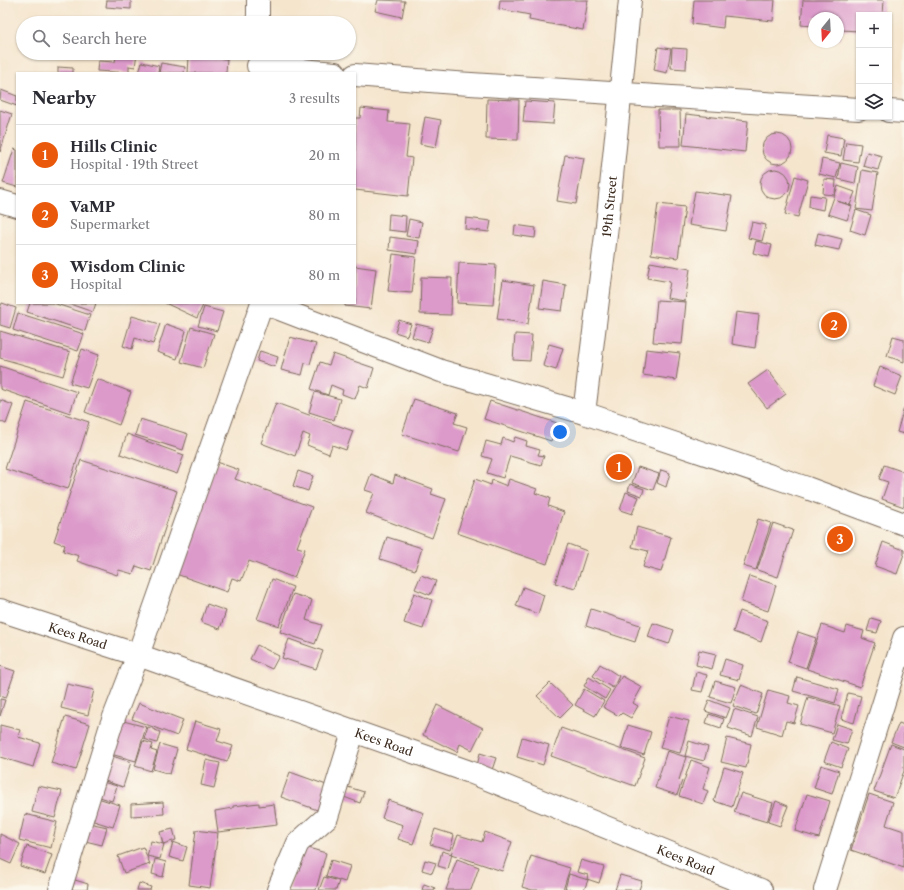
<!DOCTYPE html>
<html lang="en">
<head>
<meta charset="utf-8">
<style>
  body { margin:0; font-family:"Libre Caslon Text",serif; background:#f7f7f7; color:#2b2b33 }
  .controls { position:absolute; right:12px; top:12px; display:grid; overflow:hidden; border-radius:0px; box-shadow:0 1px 3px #0004 }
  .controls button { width:36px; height:36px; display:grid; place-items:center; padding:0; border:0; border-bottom:1px solid #e1e1e2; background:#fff; color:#2b2b33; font:20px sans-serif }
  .compass { position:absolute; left:808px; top:12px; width:36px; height:36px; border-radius:50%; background:#fff; box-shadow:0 1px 3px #0004; rotate:198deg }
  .you { position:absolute; left:560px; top:432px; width:14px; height:14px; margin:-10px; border:3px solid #fff; border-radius:50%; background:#1a73e8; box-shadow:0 0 0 6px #1a73e833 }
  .badge { display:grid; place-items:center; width:26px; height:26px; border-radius:50%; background:#ea580c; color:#fff; font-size:13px; font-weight:700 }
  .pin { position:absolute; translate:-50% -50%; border:2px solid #fff; box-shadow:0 1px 4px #0006 }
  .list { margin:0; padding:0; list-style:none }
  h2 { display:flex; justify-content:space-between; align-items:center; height:52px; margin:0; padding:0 16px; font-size:17px }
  h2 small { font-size:13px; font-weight:400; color:#7c7c81 }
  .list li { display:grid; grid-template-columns:26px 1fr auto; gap:12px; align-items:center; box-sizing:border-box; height:60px; padding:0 16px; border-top:1px solid #e1e1e2 }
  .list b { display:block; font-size:15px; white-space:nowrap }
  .list p { margin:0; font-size:13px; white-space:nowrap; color:#7c7c81 }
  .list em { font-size:13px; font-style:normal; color:#7c7c81 }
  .icon { flex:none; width:22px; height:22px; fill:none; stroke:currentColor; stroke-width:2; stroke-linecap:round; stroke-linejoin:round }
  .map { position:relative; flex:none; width:904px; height:890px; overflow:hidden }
  .search { position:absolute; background:#fff; box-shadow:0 1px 3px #0004; left:16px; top:16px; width:340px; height:44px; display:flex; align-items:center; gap:10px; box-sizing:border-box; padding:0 14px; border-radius:22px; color:#7c7c81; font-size:15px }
  .panel { position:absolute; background:#fff; box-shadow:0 1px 3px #0004; left:16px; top:72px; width:340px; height:232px; border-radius:0px }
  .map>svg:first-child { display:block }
  .building { fill:#dc9aca }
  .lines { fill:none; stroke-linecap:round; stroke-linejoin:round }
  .street-casing { stroke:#7c6b5b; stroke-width:24 }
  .street { stroke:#fff; stroke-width:22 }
  .labels { text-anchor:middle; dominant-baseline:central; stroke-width:3; stroke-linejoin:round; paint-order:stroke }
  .street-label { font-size:12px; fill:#3b2a1e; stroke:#fbf7ec }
</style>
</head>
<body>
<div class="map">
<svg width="904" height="890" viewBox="0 0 904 890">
  <rect width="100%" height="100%" fill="#fbf7ec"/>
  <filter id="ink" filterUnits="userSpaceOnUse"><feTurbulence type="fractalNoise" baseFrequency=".025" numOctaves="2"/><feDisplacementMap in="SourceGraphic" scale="8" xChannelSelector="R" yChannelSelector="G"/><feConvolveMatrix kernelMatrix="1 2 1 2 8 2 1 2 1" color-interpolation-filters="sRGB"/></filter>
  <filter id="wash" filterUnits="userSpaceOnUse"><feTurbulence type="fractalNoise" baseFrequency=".012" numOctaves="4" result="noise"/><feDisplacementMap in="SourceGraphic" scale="16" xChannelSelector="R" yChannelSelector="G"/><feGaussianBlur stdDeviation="0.9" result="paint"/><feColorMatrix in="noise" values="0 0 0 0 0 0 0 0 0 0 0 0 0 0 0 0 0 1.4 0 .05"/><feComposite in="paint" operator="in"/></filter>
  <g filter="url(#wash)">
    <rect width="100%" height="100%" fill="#f5e5cd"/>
    <g id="blocks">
      <path class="building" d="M107,0H131V9L106,7Z
        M378,0L405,1L402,17L375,11Z
        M500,0H588L583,30L529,20L530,15L499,9Z
        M694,0H775L773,21L724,16L723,28L692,24Z
        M803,0H884L883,15H859V31L841,30L840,40L838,39V18H814V26L801,25Z
        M658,47L671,49L667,73L654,70Z
        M672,48L687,49L686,69L671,68Z
        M97,53H137L135,67L129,66V73L97,71L98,61L115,62L116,57L97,55Z
        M189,57L227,59L226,73H188Z
        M142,62L159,66L158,73H139Z
        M161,63L185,67L184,73H159Z
        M58,67L73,68V73H58Z
        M1,90L17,96V106L0,100Z
        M487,99L519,100L518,140L486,139Z
        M525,101L555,103L553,124L523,122Z
        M361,108L389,111L388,122L410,124L406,157L412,158L408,196L355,190V118H360Z
        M0,110L12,114L0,152Z
        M658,110H680L681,146H659Z
        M686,114L748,121L745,152L683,145Z
        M425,117L441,120L436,147L420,144Z
        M762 149a15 15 0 1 1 30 0a15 15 0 1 1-30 0Z
        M827,135L844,138L841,156L824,153Z
        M846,142L861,144L858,162L843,160Z
        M14,149L17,150V187L3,183Z
        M867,152L882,156L878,170L863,166Z
        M565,155L584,158L576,204L557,201Z
        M822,159L840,163L836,178L819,174Z
        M841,163L858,167L855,183L838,179Z
        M760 184a15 15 0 1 1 30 0a15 15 0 1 1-30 0Z
        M862,170L878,173L872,211L856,209Z
        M795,176L808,180L798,217L785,214Z
        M824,179L836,180L835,195L823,194Z
        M838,186L855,192L850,205L837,201L852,206L847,220L828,214Z
        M695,191L732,196L726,231L689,225Z
        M810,195L825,197L823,210L809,207Z
        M658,204L685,207L678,258L651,254Z
        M856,210L871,215L865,235L850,230Z
        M389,214L406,216L405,232L388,230Z
        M466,218L491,221L489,232L465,229Z
        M409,219L422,222L419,238L406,236Z
        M752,222L766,225L762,241L748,238Z
        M515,225L536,228L535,238L514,235Z
        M818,233L842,239L839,250L815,245Z
        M390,237L419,241L417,254L389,250Z
        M756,241L772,245L769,257L753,253Z
        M393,254L416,257L412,293L388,291Z
        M650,262L690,269L685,301L667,298L670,282L647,278Z
        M459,263L496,265L493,305L457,303Z
        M355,266L376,269L371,309L345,306V303H355Z
        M421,277L452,278L451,315L420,314Z
        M503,280L534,285L528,324L497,319Z
        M543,281L566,285L562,311L539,308Z
        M657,300L686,302L682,344L653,342Z
        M2,303L16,308L10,328L0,325V309Z
        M30,303H53L90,315L85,331L27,312Z
        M67,303H96L93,312Z
        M165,303H204L197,318Z
        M204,307L223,312L217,331L198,326Z
        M736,312L759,315L755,348L732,344Z
        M18,313L84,334L78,351L13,330Z
        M132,316L160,324L153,344L135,338L132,349L123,346Z
        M399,320L411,324L407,336L395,332Z
        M166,324L186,331L177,359L157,352Z
        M416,324L433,328L428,342L412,337Z
        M191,327L214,334L203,368L181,362Z
        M0,331L70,352L63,376L0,358Z
        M515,334L532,335L530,361L513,360Z
        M893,336L904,339V362L887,356Z
        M290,337L316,344L310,364L305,363L302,375L281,370Z
        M549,344L563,348L556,370L543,366Z
        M82,349L99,355L87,388L70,383Z
        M646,349L680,353L676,380L643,375Z
        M260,351L278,357L275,367L257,361Z
        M333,354L374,368L368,388L360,385L355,399L342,394L343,390L331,385L328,395L311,389L320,362L329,365Z
        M0,366L77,392L70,413L0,389Z
        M880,367L902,376L895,395L873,386Z
        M768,370L786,394L767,408L748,384Z
        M97,379L131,392L119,425L85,412Z
        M315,392L340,399L334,420L309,412Z
        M414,399L458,413L454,423L467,427L459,452L402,434Z
        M0,400L13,405L6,424L0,421Z
        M490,401L557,423L551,441L484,419Z
        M27,402L89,422L68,489L5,469Z
        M276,403L353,431L346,450L332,445L329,454L307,445L310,436L303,433L295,456L261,443Z
        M904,408V434L897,432Z
        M140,419L188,434L183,450L135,435Z
        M127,434L184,455L177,474L120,454Z
        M515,437L527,441L526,446L540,450L538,455L544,456L541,465L510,456L503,478L487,473L492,459L482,456L486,441L501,445L503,438L513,442Z
        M81,460L177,491L151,571L136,566L133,574L119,570L117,575L77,561L79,556L63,551L65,545L54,541Z
        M217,462L239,470L235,479L312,507L297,547L305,549L294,578L249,561L241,581L232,578L227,592L176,574Z
        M884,465L904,472V507L882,499L888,482L879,479Z
        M638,467L659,474L653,490L632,483Z
        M661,470L670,473L666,487L657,483Z
        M298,471L313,476L308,491L293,486Z
        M371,474L393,483L395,475L433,489L431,494L446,499L432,538L366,513L374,493L365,490Z
        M475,479L491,485L492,480L507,486L509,479L537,489L535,493L550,498L548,506L564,512L547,564L457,533Z
        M630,484L644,489L642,496L628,491Z
        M626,492L639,497L632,514L620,510Z
        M758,519L771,523L756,570L743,566Z
        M773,523L793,530L778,577L757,570Z
        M637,527L671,537L661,572L643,567L648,551L632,547Z
        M387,537L422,548L415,570L380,559Z
        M883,542L904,550V554L897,574L875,566Z
        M568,544L587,551L575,589L555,583Z
        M421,575L436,581L430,595L415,589Z
        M749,576L776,585L768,611L741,602Z
        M272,579L293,587L279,626L257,619Z
        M523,587L544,595L538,614L516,606Z
        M414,593L432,600L423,629L404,623Z
        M293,594L312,600L306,620L322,625L315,644L280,632Z
        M207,604L226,611L220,629L201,622Z
        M591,609L640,625L635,642L586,626Z
        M740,611L768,621L761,642L733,632Z
        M871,618L881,621L877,633L867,631Z
        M653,623L674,630L669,644L648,637Z
        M822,625L845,633L847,626L864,631L862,638L875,643L860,687L807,669Z
        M798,632L816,638L806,668L788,662Z
        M289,639L323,651L316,669L282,658Z
        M257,645L279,656L272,669L250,659Z
        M699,650L716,654L712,669L696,665Z
        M725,659L743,665L739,680L720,675Z
        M600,664L619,676L613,688L593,676Z
        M0,666L15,671L6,698L0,696Z
        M696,672L707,675L702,692L692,690Z
        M622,676L642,687L633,703L638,706L631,718L622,713L619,716L603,707Z
        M589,677L610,690L605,699L584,686Z
        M797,677L839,689L835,703L793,691Z
        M715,681L736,687L731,703L710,697Z
        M550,683L573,705L560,718L537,696Z
        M67,684L94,690L88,715L61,708Z
        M741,685L763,694L756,714L733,706Z
        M584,689L604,701L595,716L575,705Z
        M768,690L790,696L788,703L799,706L794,723L786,721L782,735L757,727Z
        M848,693L861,696L854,723L841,719Z
        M808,697L840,706L832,733L800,724Z
        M0,699L5,700L0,716Z
        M709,700L730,708L726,718L705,711Z
        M139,703L183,720L177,736L132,719Z
        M437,705L483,728L472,750L460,744L457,752L423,735Z
        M734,709L758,717L752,736L728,728Z
        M709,714L724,719L721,728L706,723Z
        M669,716L689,721L680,753L660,748Z
        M65,717L90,724L76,770L51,763Z
        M116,719L146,727L136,761L107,753Z
        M195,721L221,729L217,741L233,746L227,762L186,749Z
        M899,723L904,725V747L891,742Z
        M837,724L852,729L847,744L832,740Z
        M0,725L20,730L18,737L40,743L33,767L0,757Z
        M628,725L651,732L644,755L621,748Z
        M148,727L160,732L157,743L144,739Z
        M561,728L645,758L635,786L551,756Z
        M522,737L549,745L543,765L517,757Z
        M727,738L751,744L746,768L721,762Z
        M143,741L153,744L151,750L157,752L151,771L135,766Z
        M689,741L708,747L704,761L685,756Z
        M831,742L848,749L841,767L824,761Z
        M160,744L177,749L170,774L153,769Z
        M891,744L904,749V771L894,798L874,791Z
        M667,751L686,757L679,780L682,781L677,795L655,788Z
        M480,753L496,758L492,770L477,766Z
        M106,754L131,762L123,787L99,779Z
        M206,760L220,763L214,788L201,785Z
        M691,760L710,767L703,789L708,791L703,804L679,796Z
        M821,765L839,771L832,794L814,788Z
        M724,767L743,773L732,807L714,801Z
        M290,772L332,787L323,812L281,797Z
        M99,781L117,786L112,801L94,795Z
        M38,786L62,791L55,818L32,812Z
        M348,787L364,792L360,803L344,797Z
        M741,793L773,803L767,822L734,812Z
        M807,794L830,801L819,838L795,831Z
        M869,794L893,802L886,825L904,831V868L851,850Z
        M91,796L120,805L113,827L84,818Z
        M388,800L424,813L413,844L398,839L403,825L382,818Z
        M776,801L788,806L780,826L768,822Z
        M163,802L164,814L131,816V804Z
        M259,803V806L274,804L277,825L218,832L215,811L233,808V806Z
        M25,814L57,822L51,848L19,840Z
        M85,822L107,827L102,845L81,840Z
        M173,829L176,840L163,844L160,832Z
        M435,829L454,835L450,850L430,844Z
        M196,830L218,833L210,888L189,885Z
        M485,832L512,842L502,871L451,854L458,835L482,842Z
        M0,834L20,844L11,864L0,859Z
        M151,841L164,844L160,859L147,856Z
        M173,842L187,847L183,861L169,857Z
        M27,846L52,855L45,874L20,866Z
        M301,846L326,853L316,890H289Z
        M143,847L150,864L124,873L118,856Z
        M442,851L452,854L448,869L438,866Z
        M531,856L570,868L563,890H532L522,887Z
        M155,859L166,862L163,877L152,874Z
        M457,859L479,867L471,890H446Z
        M331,860L350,866L345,882L326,876Z
        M425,860L436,863L432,873L422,870Z
        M581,860L604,867L599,883L587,879L588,875L577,872Z
        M569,874L588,880L584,890L565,889Z
        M620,875L642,881L639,890H615Z
        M324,877L339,881L336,890H319Z
        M75,880L88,884L87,890H72Z
        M139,883L151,887L150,890H137Z
        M424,884L435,888L434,890H422Z"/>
    </g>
  </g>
  <g filter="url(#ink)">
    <use href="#blocks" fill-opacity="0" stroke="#7c6b5b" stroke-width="1"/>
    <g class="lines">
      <defs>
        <g id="street">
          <path d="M258,23V0"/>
          <path d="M258,66L335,73"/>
          <path d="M355,75L455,83L859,109"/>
          <path d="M889,111L904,112"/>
          <path d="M0,201L17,206"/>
          <path d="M264,303L441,371L584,413L807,488L904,524"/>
          <path id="s1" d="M584,413L606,235L630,0"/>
          <path id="s2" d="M0,610L138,655L470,772L761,890"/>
          <path d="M60,890L111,725L138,655L262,303"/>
          <path d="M278,890L298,843L327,817L353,732"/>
          <path d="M825,890L904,638"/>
        </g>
      </defs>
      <use href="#street" class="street-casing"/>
      <use href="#street" class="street"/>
    </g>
  </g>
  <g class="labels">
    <g class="street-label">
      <text stroke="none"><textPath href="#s1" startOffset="208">19th Street</textPath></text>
      <text stroke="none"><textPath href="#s2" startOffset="82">Kees Road</textPath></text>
      <text stroke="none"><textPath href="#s2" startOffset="406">Kees Road</textPath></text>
      <text stroke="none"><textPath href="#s2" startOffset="730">Kees Road</textPath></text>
    </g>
  </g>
</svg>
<div class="controls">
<button>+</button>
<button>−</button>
<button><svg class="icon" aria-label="layers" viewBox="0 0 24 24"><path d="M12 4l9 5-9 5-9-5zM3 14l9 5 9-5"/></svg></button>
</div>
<svg class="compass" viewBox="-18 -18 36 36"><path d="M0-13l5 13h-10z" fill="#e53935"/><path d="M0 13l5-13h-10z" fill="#7c7c81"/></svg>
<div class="you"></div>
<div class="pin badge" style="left:619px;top:467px">1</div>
<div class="pin badge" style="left:834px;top:325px">2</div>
<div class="pin badge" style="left:840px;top:539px">3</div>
<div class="search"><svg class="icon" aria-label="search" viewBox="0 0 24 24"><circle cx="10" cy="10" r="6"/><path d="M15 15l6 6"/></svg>Search here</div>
<section class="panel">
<h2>Nearby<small>3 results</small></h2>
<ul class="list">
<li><span class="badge">1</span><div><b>Hills Clinic</b><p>Hospital · 19th Street</p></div><em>20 m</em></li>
<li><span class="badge">2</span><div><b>VaMP</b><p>Supermarket</p></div><em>80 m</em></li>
<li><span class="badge">3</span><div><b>Wisdom Clinic</b><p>Hospital</p></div><em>80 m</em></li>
</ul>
</section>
</div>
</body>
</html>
